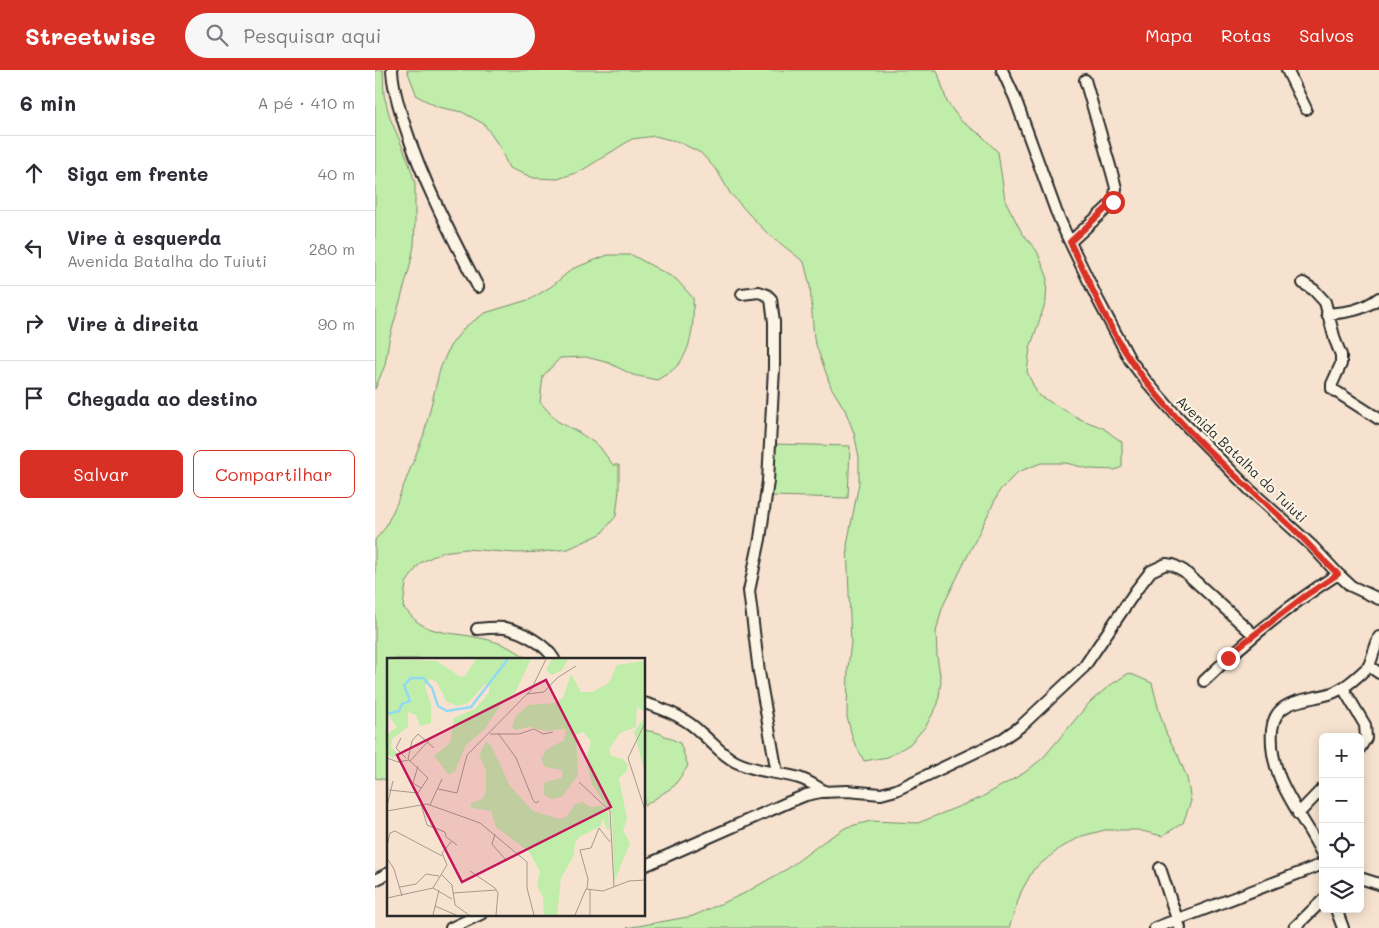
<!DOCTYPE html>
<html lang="pt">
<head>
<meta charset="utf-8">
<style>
  body { margin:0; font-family:Mali,sans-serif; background:#f7f7f7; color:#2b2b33 }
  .controls { position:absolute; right:15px; bottom:15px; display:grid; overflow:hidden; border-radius:8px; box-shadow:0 2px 12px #0003 }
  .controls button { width:45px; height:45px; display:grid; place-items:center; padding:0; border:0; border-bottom:1px solid #e1e1e2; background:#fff; color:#2b2b33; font:25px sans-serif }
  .stop { position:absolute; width:15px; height:15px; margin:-11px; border:4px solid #d93025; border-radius:50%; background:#fff }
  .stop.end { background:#d93025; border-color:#fff; box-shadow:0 1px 5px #0008 }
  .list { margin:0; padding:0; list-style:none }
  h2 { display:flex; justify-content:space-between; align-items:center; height:65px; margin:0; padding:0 20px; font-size:21px }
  h2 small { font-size:16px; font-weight:400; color:#7c7c81 }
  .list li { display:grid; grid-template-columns:32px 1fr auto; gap:15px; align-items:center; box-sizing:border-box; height:75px; padding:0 20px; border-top:1px solid #e1e1e2 }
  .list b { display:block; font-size:19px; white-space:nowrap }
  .list p { margin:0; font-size:16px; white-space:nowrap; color:#7c7c81 }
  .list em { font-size:16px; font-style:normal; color:#7c7c81 }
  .actions { display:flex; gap:10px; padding:15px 20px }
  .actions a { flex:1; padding:11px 0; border:1px solid #d93025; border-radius:8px; text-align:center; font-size:18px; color:#d93025 }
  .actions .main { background:#d93025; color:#fff }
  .icon { flex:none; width:28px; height:28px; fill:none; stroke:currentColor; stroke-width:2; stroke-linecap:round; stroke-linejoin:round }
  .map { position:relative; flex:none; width:1004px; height:858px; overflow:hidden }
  header { display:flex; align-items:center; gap:30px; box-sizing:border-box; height:70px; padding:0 25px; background:#d93025; color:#fff }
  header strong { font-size:24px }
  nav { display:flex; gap:28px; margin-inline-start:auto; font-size:18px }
  .search { width:350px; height:45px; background:#f7f7f7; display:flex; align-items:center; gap:12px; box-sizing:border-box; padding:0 18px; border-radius:28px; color:#7c7c81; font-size:19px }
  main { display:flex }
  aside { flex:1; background:#fff }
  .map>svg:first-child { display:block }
  .green { fill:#c0edaa; stroke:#768c6a }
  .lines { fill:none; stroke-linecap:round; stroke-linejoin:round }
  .minor-casing { stroke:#2b2b2b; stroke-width:14 }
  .minor { stroke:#fcf5e5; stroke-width:10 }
  .route { stroke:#d93025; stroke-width:6 }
  .labels { text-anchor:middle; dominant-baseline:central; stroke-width:4; stroke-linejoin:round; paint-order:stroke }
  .street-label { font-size:14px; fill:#2b2b2b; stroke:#fcf5e5 }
  .inset-river { fill:none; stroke:#92daf4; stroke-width:2.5 }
  .inset-road { fill:none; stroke:#a5998d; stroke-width:1 }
  .view { fill:#c2185b; fill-opacity:0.15; stroke:#c2185b; stroke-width:2.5 }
  .inset-edge { fill:none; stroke:#2b2b2b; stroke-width:2.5 }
</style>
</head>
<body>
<header>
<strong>Streetwise</strong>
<div class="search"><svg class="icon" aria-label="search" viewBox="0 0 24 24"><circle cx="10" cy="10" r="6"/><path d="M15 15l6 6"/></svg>Pesquisar aqui</div>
<nav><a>Mapa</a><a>Rotas</a><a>Salvos</a></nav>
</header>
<main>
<aside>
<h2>6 min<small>A pé · 410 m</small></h2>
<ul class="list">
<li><svg class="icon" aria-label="ahead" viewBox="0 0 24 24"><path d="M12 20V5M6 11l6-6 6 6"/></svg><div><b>Siga em frente</b></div><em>40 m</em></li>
<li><svg class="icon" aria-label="left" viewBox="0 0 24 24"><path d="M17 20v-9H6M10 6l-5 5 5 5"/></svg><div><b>Vire à esquerda</b><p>Avenida Batalha do Tuiuti</p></div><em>280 m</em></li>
<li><svg class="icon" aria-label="right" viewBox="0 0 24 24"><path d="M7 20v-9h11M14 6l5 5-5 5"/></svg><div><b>Vire à direita</b></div><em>90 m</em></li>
<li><svg class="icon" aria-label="arrive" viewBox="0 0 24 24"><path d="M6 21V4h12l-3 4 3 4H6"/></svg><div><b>Chegada ao destino</b></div></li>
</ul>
<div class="actions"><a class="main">Salvar</a><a>Compartilhar</a></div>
</aside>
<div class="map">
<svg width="1004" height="858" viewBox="0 0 1004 858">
  <rect width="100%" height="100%" fill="#f6e2ce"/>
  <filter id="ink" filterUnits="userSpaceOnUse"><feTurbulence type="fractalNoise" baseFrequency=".02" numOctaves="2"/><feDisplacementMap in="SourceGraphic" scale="10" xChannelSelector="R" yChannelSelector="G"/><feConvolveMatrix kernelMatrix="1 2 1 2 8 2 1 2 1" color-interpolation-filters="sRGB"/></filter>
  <g filter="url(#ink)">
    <path class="green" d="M0,0H8L9,25L15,48L33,90L40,113V151L39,176L34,200L14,270L10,295L0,319Z
      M32,0H562L572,32L586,51L606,65L623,82L630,130L647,163L662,181L672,206L671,231L655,278L652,302L663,325L705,349L728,358L747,372V397L740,400L715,399L691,393H666L643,402L625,420L567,538L561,562L562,586L566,611L563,634L551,656L535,674L513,687L489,691L478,670L472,647L473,598L476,572L472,475L484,413V387L479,363L470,340L456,317L439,269L435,216L429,192L391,162L373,143L355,123L343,102L326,83L304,72L280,66L257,69L206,101L183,109L159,108L134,98L124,76L109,54L87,42L63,37L42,26Z
      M233,185H257L301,209L318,228C319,251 318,278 302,296C297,302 288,306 282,310L258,305L234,293L211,287L185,288L168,306L165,332L182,351L203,362L224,376L238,395H244V420L241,446L226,464L193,479L166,482L141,483L91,479L67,482L45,493L31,513L28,537C33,542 38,549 44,553C60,564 82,563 100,567C119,570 137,577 153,589H14V710L0,708V470L10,458L21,435L49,364L65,299L75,276L90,257L110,243L156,229L177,216L197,199Z
      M397,374L475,376L473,428L395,426Z
      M754,603L777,613L784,641L792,665L803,685L812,708L816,731L808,753L787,766L763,760H730L707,766L684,779L658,800L646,822L634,858H252L318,846L368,824L412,799L451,770L472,757L496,751L543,753L605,728L649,703L668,688L715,632L734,616Z
      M269,660L284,663L305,673L313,696L299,716L269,736Z"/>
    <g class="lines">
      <defs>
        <path id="minor" d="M17,0C18,19 24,38 30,56C48,112 76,165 103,217
          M627,0L640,28L681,141L692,166L722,228L755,290L771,311L799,343L875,420L937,476L963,504L976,516L1004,529
          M912,0L931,39
          M695,172L731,139L738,132L740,126L741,118L737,103L710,10
          M928,213L939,220L950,232L960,270L966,285V294L957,314V319L1004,349
          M367,224L384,222L392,225L396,229L399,252V298L393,411L385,469L374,521L384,602L402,703
          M952,244C973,242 986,241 1004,228
          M102,559C111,558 120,557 130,558C147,561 170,574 179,589
          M994,596L1004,567
          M829,611C870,571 914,535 963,504
          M968,618L990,655L991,668L985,678
          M269,633C290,639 310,647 326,663C338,673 347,685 361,692C381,702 403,702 424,708C434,711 442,717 451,722
          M923,744L948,718
          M948,786C928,743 893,711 897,660C898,649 903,640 913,635C925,629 941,628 954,624C970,619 982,607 994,596L1004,603
          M269,796L414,732L431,725L446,722L472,721L506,724L521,720L626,670L646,656L709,597L762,519L776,501L791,494L798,495L809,501L879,565
          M785,798L805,858
          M985,808L1004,814
          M0,810L14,803
          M961,839L968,858
          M76,858L106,844
          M780,858L948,794
          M919,858L948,830"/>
      </defs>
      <use href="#minor" class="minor-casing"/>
      <use href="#minor" class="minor"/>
    </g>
  </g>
  <g class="lines" filter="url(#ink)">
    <path class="route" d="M738,132L695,172C714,211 731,253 755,289C795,349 859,405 912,453C930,469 945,488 963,504L930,526L862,578L853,588"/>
  </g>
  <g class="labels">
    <g class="street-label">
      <text transform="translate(867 389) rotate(44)">Avenida Batalha do Tuiuti</text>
    </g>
  </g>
  <g transform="translate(12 588)">
    <rect width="258" height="258" fill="#f6e2ce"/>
    <path d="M0,1L50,3L74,19L78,18L89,1H144L129,33L113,48L97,72L79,87L68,113L62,117L47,98L63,85L67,60L88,51L102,35V27L98,26L81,45L70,48L59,43L50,24L43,21L38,28L44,46V65L33,68L29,57L21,54V69L5,81L4,89L10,95L6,100L0,96V76L10,69L1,57L0,48ZM165,1H181L175,12L165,17L159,12ZM257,3V53L250,49L249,69L233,75L222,91L224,98L236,101L241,107L239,114L232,120L240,161L236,172L243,185L227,224L225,157L205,126L199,102L204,83L196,74L189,77L191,117L175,139L163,141L157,136V128L158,124L174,120L176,116L174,112L158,109L154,101L159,92L177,82L179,71L158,73L143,69L128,72L125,69L129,58L141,47L168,45L176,40L184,16L194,34H205L222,25L230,7ZM257,60V111L247,74ZM99,83L105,89L123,128L146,153L173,161L180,158L188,146L196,144L203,149L215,148L221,154L223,170L220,172L216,160L214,168L192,179L188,185L187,197L174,220L170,257H157L156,239L150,228L153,213L142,194L109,169L104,153L85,150L83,146L95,141L99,134V112L92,97Z" fill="#c0edaa"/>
    <path class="inset-river" d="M0,56L12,53L15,46L23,43L17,27L24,20H36L45,30L51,48L60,53L84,49L121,1"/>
    <path class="inset-road" d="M140,36L157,34L170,20L189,8M258,65L241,100L258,152M111,75L129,100L146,142L149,145L152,143M103,76H132L147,71L156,76L166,74M14,80L9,90L19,100M0,100L11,104L22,102M23,103L46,78M31,108L26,125L34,130M192,124L223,153L227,229M51,131L70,135L80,97L144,32L159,1M2,132L31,135L41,120L21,101L25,83L31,76L47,90M34,146L40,167L58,174L59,179L70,187M43,147L55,121M0,148L6,123M0,153L40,146L93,165L140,204V230L147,257M108,176L105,186L118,201M0,188L3,175L8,173L55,198M0,200L7,211L15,238M83,213L108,230L111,235L109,257M54,216L65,227L68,247L82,257M13,229L29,226L39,216L52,218M46,230L60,207L55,195L64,184M200,231L201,221L193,192L204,190L212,170L223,184M203,231V257M66,235L109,232M0,240L46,230L65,241M48,248L69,257M46,257L52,232M188,257L199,231L216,233L242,223L258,222"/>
    <path class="view" d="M159,22L224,149L75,224L10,97Z"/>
    <rect width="258" height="258" class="inset-edge"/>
  </g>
</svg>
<div class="controls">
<button>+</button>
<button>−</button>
<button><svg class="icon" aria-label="locate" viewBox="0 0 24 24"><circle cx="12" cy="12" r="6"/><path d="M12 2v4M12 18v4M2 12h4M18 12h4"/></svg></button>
<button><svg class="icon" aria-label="layers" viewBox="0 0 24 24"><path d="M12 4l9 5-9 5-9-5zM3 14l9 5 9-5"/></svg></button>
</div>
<div class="stop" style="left:738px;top:132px"></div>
<div class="stop end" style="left:853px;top:588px"></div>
</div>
</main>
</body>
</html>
